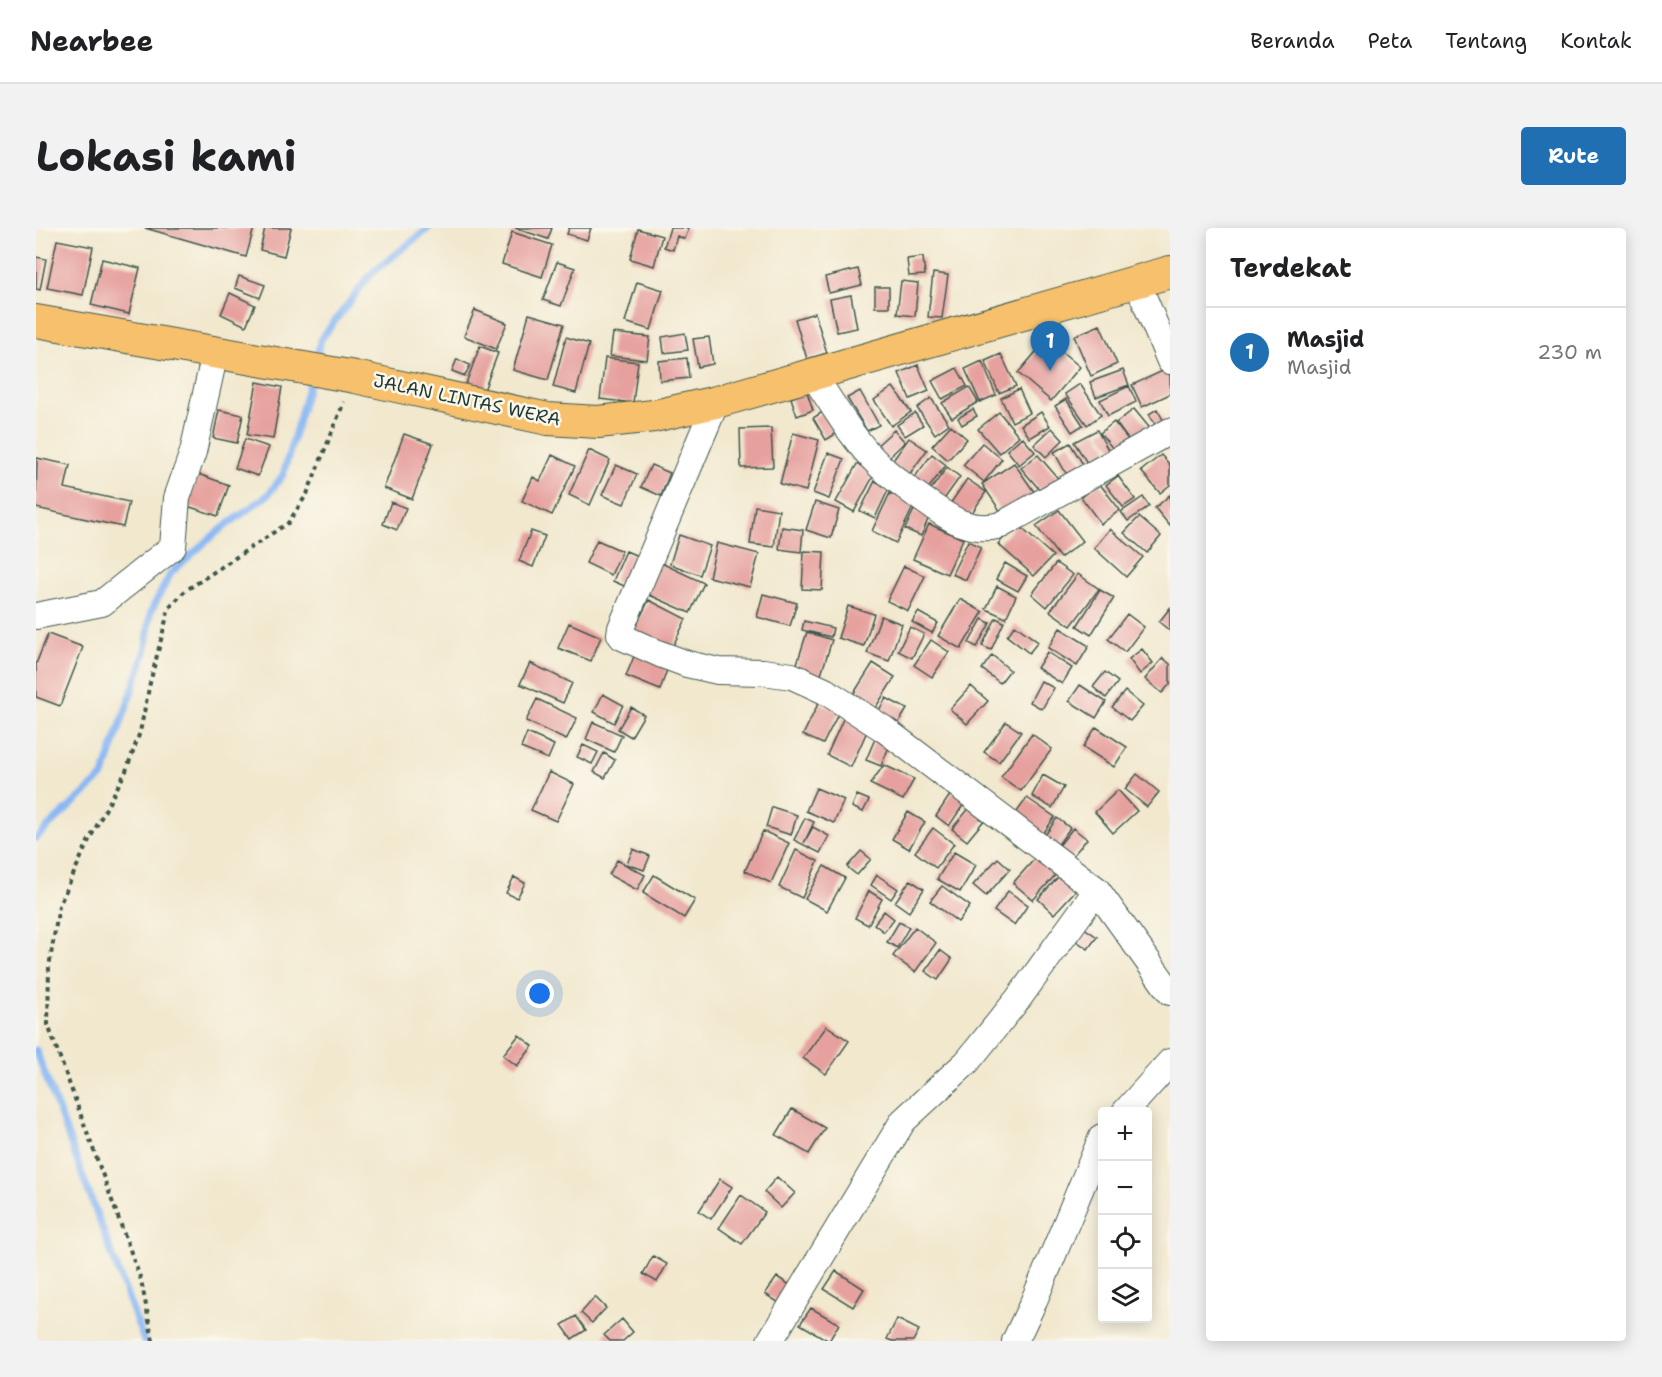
<!DOCTYPE html>
<html lang="id">
<head>
<meta charset="utf-8">
<style>
  body { margin:0; font-family:"Shantell Sans",sans-serif; background:#f2f2f2; color:#202124 }
  .controls { position:absolute; right:18px; bottom:18px; display:grid; overflow:hidden; border-radius:6px; box-shadow:0 3px 15px #0003 }
  .controls button { width:54px; height:54px; display:grid; place-items:center; padding:0; border:0; border-bottom:2px solid #e0e0e0; background:#fff; color:#202124; font:30px sans-serif }
  .you { position:absolute; left:504px; top:766px; width:21px; height:21px; margin:-15px; border:4px solid #fff; border-radius:50%; background:#1a73e8; box-shadow:0 0 0 9px #1a73e833 }
  .badge { display:grid; place-items:center; width:39px; height:39px; border-radius:50%; background:#1f6fb2; color:#fff; font-size:20px; font-weight:700 }
  .pin { position:absolute; translate:-50% -50px; filter:drop-shadow(0 2px 3px #0008) }
  .pin::after { content:''; position:absolute; top:32px; width:21px; height:18px; background:inherit; clip-path:polygon(0 0,100% 0,50% 100%) }
  .list { margin:0; padding:0; list-style:none }
  h2 { display:flex; justify-content:space-between; align-items:center; height:78px; margin:0; padding:0 24px; font-size:26px }
  h2 small { font-size:20px; font-weight:400; color:#757577 }
  .list li { display:grid; grid-template-columns:39px 1fr auto; gap:18px; align-items:center; box-sizing:border-box; height:90px; padding:0 24px; border-top:2px solid #e0e0e0 }
  .list b { display:block; font-size:22px; white-space:nowrap }
  .list p { margin:0; font-size:20px; white-space:nowrap; color:#757577 }
  .list em { font-size:20px; font-style:normal; color:#757577 }
  .icon { flex:none; width:33px; height:33px; fill:none; stroke:currentColor; stroke-width:2; stroke-linecap:round; stroke-linejoin:round }
  .map { position:relative; flex:none; width:1134px; height:1113px; overflow:hidden; border-radius:6px }
  header { display:flex; align-items:center; gap:36px; box-sizing:border-box; height:84px; padding:0 30px; background:#fff; border-bottom:2px solid #e0e0e0 }
  header strong { font-size:28px }
  nav { display:flex; gap:33px; margin-inline-start:auto; font-size:21px }
  .intro { display:flex; align-items:center; justify-content:space-between; box-sizing:border-box; height:144px; padding:0 36px }
  h1 { margin:0; font-size:42px }
  .button { padding:15px 27px; border-radius:6px; background:#1f6fb2; color:#fff; font-size:21px; font-weight:700 }
  main { display:flex; gap:36px; padding:0 36px }
  aside { flex:1; background:#fff; border-radius:6px; box-shadow:0 3px 15px #0003 }
  .map>svg:first-child { display:block }
  .lines { fill:none; stroke-linecap:round; stroke-linejoin:round }
  .stream { stroke:#89b8f4; stroke-width:7 }
  .building { fill:#e6a19f }
  .minor-casing { stroke:#3e574b; stroke-width:28 }
  .major-casing { stroke:#3e574b; stroke-width:34 }
  .path { stroke:#3e574b; stroke-width:4; stroke-dasharray:4.5 4.5; stroke-linecap:butt }
  .minor { stroke:#fff; stroke-width:26 }
  .major { stroke:#f7c06c; stroke-width:32 }
  .labels { text-anchor:middle; dominant-baseline:central; stroke-width:5; stroke-linejoin:round; paint-order:stroke }
  .street-label { font-size:18px; fill:#1f3d34; stroke:#fbf7ec }
</style>
</head>
<body>
<header>
<strong>Nearbee</strong>
<nav><a>Beranda</a><a>Peta</a><a>Tentang</a><a>Kontak</a></nav>
</header>
<div class="intro"><h1>Lokasi kami</h1><a class="button">Rute</a></div>
<main>
<div class="map">
<svg width="1134" height="1113" viewBox="0 0 1134 1113">
  <rect width="100%" height="100%" fill="#fbf7ec"/>
  <filter id="ink" filterUnits="userSpaceOnUse"><feTurbulence type="fractalNoise" baseFrequency=".0167" numOctaves="2"/><feDisplacementMap in="SourceGraphic" scale="12" xChannelSelector="R" yChannelSelector="G"/><feConvolveMatrix kernelMatrix="1 2 1 2 8 2 1 2 1" color-interpolation-filters="sRGB"/></filter>
  <filter id="wash" filterUnits="userSpaceOnUse"><feTurbulence type="fractalNoise" baseFrequency=".008" numOctaves="4" result="noise"/><feDisplacementMap in="SourceGraphic" scale="24" xChannelSelector="R" yChannelSelector="G"/><feGaussianBlur stdDeviation="1.35" result="paint"/><feColorMatrix in="noise" values="0 0 0 0 0 0 0 0 0 0 0 0 0 0 0 0 0 1.4 0 .05"/><feComposite in="paint" operator="in"/></filter>
  <g filter="url(#wash)">
    <rect width="100%" height="100%" fill="#f1e8ce"/>
    <g class="lines">
      <path class="stream" d="M279,135L285,111L336,45L393,0
        M0,610L67,548L109,425L115,383L135,345L180,305L232,267L247,247L275,149
        M0,822L108,1113"/>
    </g>
    <g id="blocks">
      <path class="building" d="M109,0H218L210,29Z
        M229,0H255L248,28L224,22Z
        M479,0H516L512,11Z
        M533,0H555L551,12L531,6Z
        M634,0H653L649,11L641,8L637,22L628,19Z
        M602,1L626,8L618,38L594,31Z
        M476,4L516,17L506,49L466,36Z
        M21,12L57,19L47,67L11,60Z
        M0,29L10,31L4,62L0,61Z
        M887,29L889,47L873,48L871,31Z
        M66,31L104,40L93,86L55,77Z
        M521,34L539,40L525,78L507,72Z
        M822,41L826,57L793,65L789,49Z
        M897,45L912,47L906,90L892,89Z
        M203,48L229,57L224,70L199,60Z
        M865,53L882,55L879,88L861,86Z
        M601,54L627,62L615,102L589,94Z
        M839,59H853V79H839Z
        M194,65L219,77L210,98L185,86Z
        M815,67L821,100L801,104L794,71Z
        M439,82L471,95L460,121L428,108Z
        M779,85L791,125L771,131L759,91Z
        M493,86L528,96L512,152L477,142Z
        M1064,97L1081,136L1055,148L1038,108Z
        M577,105L614,109L611,132L574,128Z
        M649,105L652,122L628,125L626,109Z
        M530,109L553,116L540,165L517,159Z
        M673,109L677,136L662,139L657,111Z
        M1011,111L1044,139L1015,173L982,145Z
        M444,118L462,125L447,165L429,158Z
        M965,126L980,158L963,165L949,133Z
        M569,130L602,134L597,175L564,171Z
        M651,130L653,150L624,153L623,133Z
        M421,131L434,137L429,148L416,143Z
        M946,133L960,167L944,174L929,141Z
        M882,137L893,163L874,171L863,145Z
        M921,140L931,158L906,171L896,153Z
        M1131,141L1134,148V166L1106,179L1096,157Z
        M1087,142L1093,157L1060,169L1054,154Z
        M221,154L246,159L237,211L211,207Z
        M1044,156L1065,187L1051,197L1029,166Z
        M1093,158L1100,174L1072,188L1064,172Z
        M857,159L875,184L855,198L838,172Z
        M933,159L942,174L916,190L906,175Z
        M983,161L994,185L976,194L965,170Z
        M824,163L843,197L831,203L811,170Z
        M771,164L777,182L761,188L755,170Z
        M895,170L913,196L899,206L881,180Z
        M1030,171L1047,197L1036,204L1019,178Z
        M937,181L941,188L926,197L922,190Z
        M1098,181L1117,204L1083,228L1064,205L1078,194L1094,214L1080,195Z
        M1121,181L1130,197L1122,201L1113,186Z
        M183,182L207,187L201,215L177,210Z
        M788,183L801,205L790,212L777,190Z
        M963,184L983,208L963,225L942,201Z
        M1005,184L1014,198L994,210L985,197Z
        M879,185L887,197L869,208L861,197Z
        M915,197L931,211L912,232L896,218Z
        M735,200L737,239L705,240L704,201Z
        M1016,200L1027,212L1010,229L998,217Z
        M858,202L869,214L849,233L838,220Z
        M1061,202L1077,231L1056,243L1038,214Z
        M757,205L783,212L770,263L744,256Z
        M368,206L397,216L376,271L348,260Z
        M986,209L999,224L983,237L971,222Z
        M873,210L891,222L870,251L852,239Z
        M209,211L233,219L222,248L199,240Z
        M946,215L966,231L948,254L927,237Z
        M1034,215L1051,243L1034,252L1018,224Z
        M553,222L574,232L554,277L533,267Z
        M792,225L808,231L793,271L777,265Z
        M896,226L910,237L889,265L875,254Z
        M516,227L539,238L516,287L486,273L497,249L504,253Z
        M1002,227L1026,255L1009,268L985,240Z
        M1125,227L1134,237V257L1124,265L1105,243Z
        M1,230L34,237L29,260L93,274L87,299L0,280Z
        M978,235L1001,268L969,290L946,256Z
        M821,236L839,245L818,284L800,274Z
        M580,237L601,246L588,276L566,267Z
        M615,237L634,245L625,268L605,259Z
        M911,239L924,249L904,277L891,267Z
        M162,246L193,257L182,288L151,278Z
        M1082,248L1099,271L1087,279L1070,257Z
        M931,251L950,264L931,292L912,279Z
        M839,253L853,260L839,290L824,283Z
        M1063,255L1084,282L1065,296L1045,269Z
        M854,265L878,277L860,315L836,303Z
        M1134,267V298L1119,280Z
        M1107,269L1113,278L1092,293L1085,284Z
        M355,274L370,280L361,302L347,296Z
        M779,274L803,282L795,310L770,302Z
        M719,278L743,282L738,319L714,316Z
        M878,282L893,289L885,308L869,301Z
        M1023,282L1047,313L1024,330L1000,298Z
        M1103,289L1125,308L1111,325L1088,305Z
        M893,296L927,311L911,346L877,331Z
        M981,296L1017,328L998,348L962,316Z
        M746,299L767,302L765,324L743,321Z
        M1074,301L1107,329L1090,349L1058,320Z
        M495,303L509,308L497,339L483,333Z
        M643,307L674,318L664,347L634,336Z
        M561,312L586,323L575,347L550,335Z
        M932,313L945,319L930,352L916,346Z
        M681,315L723,326L714,359L673,349Z
        M590,323L609,331L595,361L577,353Z
        M768,323L788,324L786,362L766,361Z
        M623,334L668,355L654,385L609,365Z
        M969,335L991,348L982,363L960,351Z
        M1020,335L1037,347L1011,379L996,366Z
        M868,338L889,348L872,383L851,373Z
        M1042,346L1063,361L1035,398L1014,383Z
        M961,358L980,368L970,390L950,381Z
        M1064,362L1078,370L1055,407L1041,398Z
        M727,366L761,375L754,398L721,389Z
        M924,371L947,384L925,421L902,408Z
        M613,372L650,391L633,426L595,407Z
        M812,378L838,386L828,418L802,410Z
        M1134,380V403L1123,394Z
        M882,384L902,395L896,405L876,394Z
        M1091,386L1108,399L1089,424L1072,411Z
        M845,388L866,396L853,433L831,425Z
        M960,390L968,394L955,422L946,418Z
        M946,391L954,395L941,419L933,415Z
        M768,393L797,400L795,409L766,402Z
        M533,395L565,409L555,433L522,420Z
        M979,397L1002,414L993,425L971,408Z
        M874,399L888,406L876,430L862,423Z
        M1024,400L1053,418L1041,438L1012,420Z
        M771,404L796,412L783,453L758,445Z
        M12,406L47,419L24,478L0,469V436Z
        M895,412L913,424L896,449L878,437Z
        M1106,421L1117,435L1104,446L1093,431Z
        M1011,424L1036,440L1026,456L1001,440Z
        M599,426L632,439L624,462L590,448Z
        M956,427L974,442L964,455L946,441Z
        M1127,430L1134,436V456L1126,465L1109,451Z
        M494,435L536,455L527,475L484,456Z
        M837,435L859,449L838,482L816,468Z
        M1069,444L1082,454L1070,470L1057,459Z
        M1005,453L1018,460L1006,481L994,474Z
        M1044,457L1070,474L1060,490L1033,473Z
        M935,458L952,473L931,496L914,481Z
        M1089,463L1107,478L1094,493L1076,479Z
        M567,466L587,477L578,495L558,484Z
        M850,470L871,481L859,501L839,489Z
        M501,471L541,490L530,512L490,493Z
        M783,474L803,484L787,516L767,507Z
        M595,479L608,487L595,509L582,501Z
        M808,489L832,501L815,539L791,527Z
        M557,494L586,507L578,524L550,511Z
        M970,494L985,504L963,534L948,524Z
        M1060,499L1091,519L1078,539L1047,519Z
        M491,505L518,517L512,531L485,520Z
        M841,506L856,512L845,538L830,532Z
        M996,506L1016,521L985,563L965,549Z
        M547,517L562,524L556,536L541,529Z
        M568,525L579,532L569,550L558,544Z
        M848,537L878,551L867,572L834,556Z
        M513,544L538,556L520,593L495,582Z
        M1101,546L1123,564L1111,579L1089,561Z
        M1007,547L1028,559L1016,580L996,568Z
        M780,560L808,572L798,595L770,583Z
        M1082,562L1101,583L1077,605L1059,584Z
        M916,564L930,573L913,598L900,588Z
        M821,567L833,572L827,584L816,579Z
        M991,570L1019,589L1003,611L975,592Z
        M935,578L950,590L931,613L916,601Z
        M736,579L761,587L755,607L730,599Z
        M872,584L889,594L873,621L856,611Z
        M769,590L778,594L768,615L777,599L793,608L784,625L758,612Z
        M1021,590L1034,600L1018,622L1005,613Z
        M897,600L918,616L900,640L879,624Z
        M1037,600L1051,611L1034,631L1021,620Z
        M727,603L753,615L735,655L709,643Z
        M597,621L614,628L608,642L591,636Z
        M760,622L782,633L766,670L743,659Z
        M825,623L835,631L821,647L811,639Z
        M918,624L940,637L924,664L901,651Z
        M1002,627L1022,644L997,672L977,655Z
        M962,630L974,641L950,668L937,657Z
        M581,632L609,647L601,662L573,647Z
        M788,638L809,650L791,683L769,671Z
        M618,647L659,672L648,690L607,665Z
        M841,647L862,661L855,671L835,657Z
        M1024,647L1040,662L1018,686L1002,671Z
        M478,649L489,655L481,670L470,665Z
        M874,652L888,661L873,684L859,674Z
        M906,658L934,678L922,694L894,673Z
        M833,663L846,671L832,697L819,690Z
        M972,663L992,677L978,697L958,683Z
        M848,683L858,691L848,704L838,696Z
        M863,694L873,699L861,720L851,714Z
        M1041,695L1061,709L1052,721L1032,707Z
        M879,699L900,715L879,744L857,728Z
        M904,722L916,731L902,752L889,743Z
        M791,798L813,813L790,846L767,830Z
        M483,807L497,818L481,838L467,827Z
        M756,881L789,900L773,926L740,907Z
        M741,949L759,965L745,980L728,964Z
        M684,951L696,959L675,991L663,983Z
        M705,967L729,984L706,1016L683,1000Z
        M617,1028L631,1036L621,1054L607,1046Z
        M800,1043L828,1061L817,1079L788,1061Z
        M741,1049L759,1060L748,1078L729,1066Z
        M559,1069L570,1080L556,1095L545,1085Z
        M775,1080L803,1096L793,1113L764,1096Z
        M540,1088L550,1102L536,1111L526,1097Z
        M586,1091L597,1104L587,1113H574L568,1107Z
        M861,1091L883,1102L877,1113H856L851,1111Z"/>
    </g>
  </g>
  <g filter="url(#ink)">
    <use href="#blocks" fill-opacity="0" stroke="#3e574b" stroke-width="1.5"/>
    <g class="lines">
      <defs>
        <path id="minor" d="M1101,54L1134,133
          M777,147C797,176 816,211 842,236C857,251 906,287 925,295C939,300 951,301 965,297L1134,203
          M680,174L585,400L584,406L586,409L624,426L651,436L682,443L727,444L756,448L789,463L848,501L1061,662L1134,764
          M0,388L66,375L137,319L141,270L157,224L179,125
          M1089,884L1134,834
          M734,1113L867,893L931,834L982,771L1061,662
          M979,1113L997,1075L1066,909"/>
        <path id="major" d="M0,93L319,149L512,191L562,194L618,188L680,174L1134,44"/>
      </defs>
      <use href="#minor" class="minor-casing"/>
      <use href="#major" class="major-casing"/>
      <path class="path" d="M117,1113L105,1052L12,797L13,739L23,678L52,614L90,543L104,504L114,455L133,380L149,363L252,295L271,266L308,174"/>
      <use href="#minor" class="minor"/>
      <use href="#major" class="major"/>
    </g>
  </g>
  <g class="labels">
    <g class="street-label">
      <text transform="translate(431 172) rotate(12)">JALAN LINTAS WERA</text>
    </g>
  </g>
</svg>
<div class="controls">
<button>+</button>
<button>−</button>
<button><svg class="icon" aria-label="locate" viewBox="0 0 24 24"><circle cx="12" cy="12" r="6"/><path d="M12 2v4M12 18v4M2 12h4M18 12h4"/></svg></button>
<button><svg class="icon" aria-label="layers" viewBox="0 0 24 24"><path d="M12 4l9 5-9 5-9-5zM3 14l9 5 9-5"/></svg></button>
</div>
<div class="you"></div>
<div class="pin badge" style="left:1014px;top:143px">1</div>
</div>
<aside>
<h2>Terdekat<small></small></h2>
<ul class="list">
<li><span class="badge">1</span><div><b>Masjid</b><p>Masjid</p></div><em>230 m</em></li>
</ul>
</aside>
</main>
</body>
</html>
